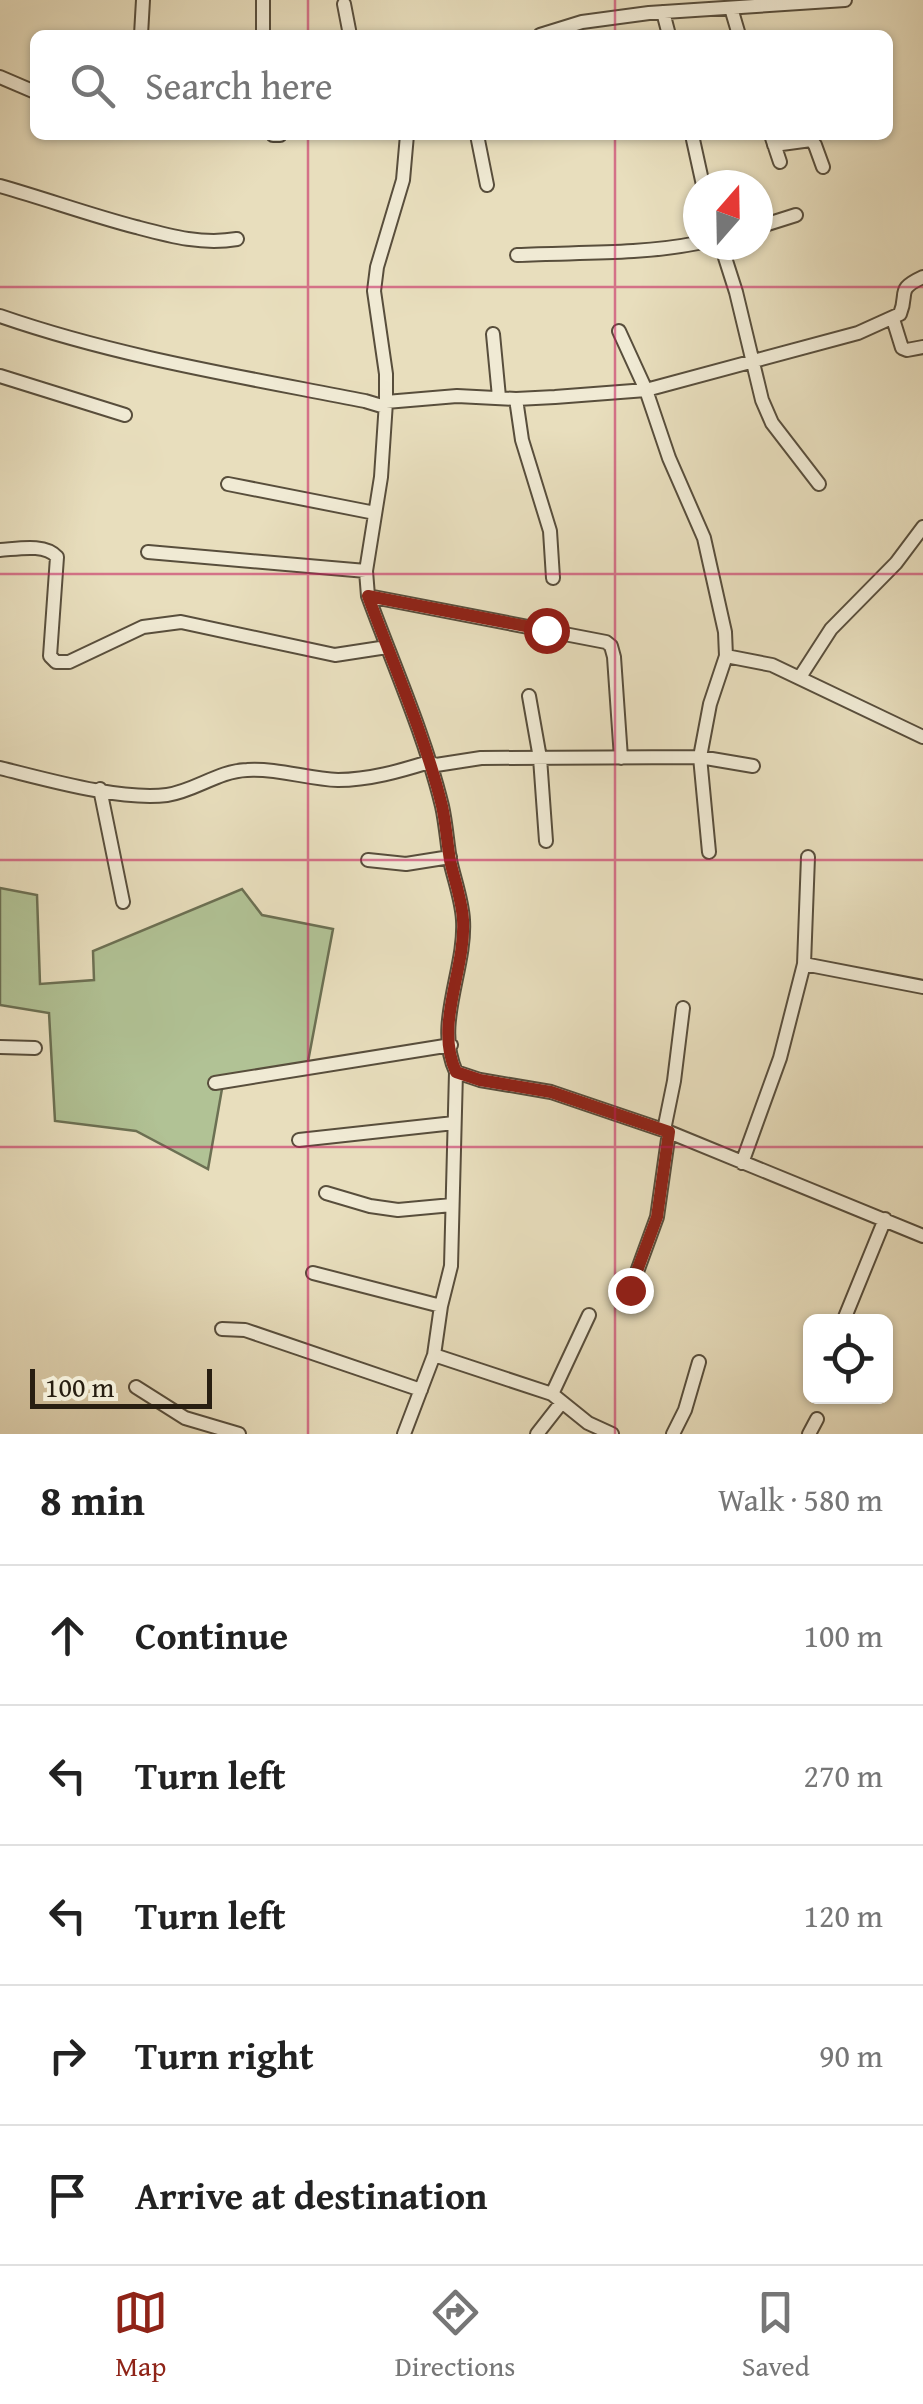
<!DOCTYPE html>
<html lang="en">
<head>
<meta charset="utf-8">
<style>
  body { margin:0; font-family:"Gentium Book Plus",serif; background:#f2f2f2; color:#222 }
  .controls { position:absolute; right:30px; bottom:30px; display:grid; overflow:hidden; border-radius:15px; box-shadow:0 2px 8px #0004 }
  .controls button { width:90px; height:90px; display:grid; place-items:center; padding:0; border:0; border-bottom:2px solid #e0e0e0; background:#fff; color:#222; font:50px sans-serif }
  .compass { position:absolute; left:683px; top:170px; width:90px; height:90px; border-radius:50%; background:#fff; box-shadow:0 2px 8px #0004; rotate:20deg }
  .scale { position:absolute; left:30px; bottom:25px; width:182px; box-sizing:border-box; padding-left:10px; border:5px solid #281e11; border-top:0; font-size:28px; line-height:35px; white-space:nowrap; color:#281e11; -webkit-text-stroke:8px #f0ead4; paint-order:stroke }
  .stop { position:absolute; width:30px; height:30px; margin:-22px; border:8px solid #8f2418; border-radius:50%; background:#fff }
  .stop.end { background:#8f2418; border-color:#fff; box-shadow:0 2px 10px #0008 }
  .list { margin:0; padding:0; list-style:none }
  h2 { display:flex; justify-content:space-between; align-items:center; height:130px; margin:0; padding:0 40px; font-size:42px }
  h2 small { font-size:32px; font-weight:400; color:#767676 }
  .list li { display:grid; grid-template-columns:65px 1fr auto; gap:30px; align-items:center; box-sizing:border-box; height:140px; padding:0 40px; border-top:2px solid #e0e0e0 }
  .list b { display:block; font-size:38px; white-space:nowrap }
  .list em { font-size:32px; font-style:normal; color:#767676 }
  .icon { flex:none; width:55px; height:55px; fill:none; stroke:currentColor; stroke-width:2; stroke-linecap:round; stroke-linejoin:round }
  .map { position:relative; flex:none; width:923px; height:1434px; overflow:hidden }
  .search { position:absolute; background:#fff; box-shadow:0 2px 8px #0004; left:30px; right:30px; top:30px; height:110px; display:flex; align-items:center; gap:25px; box-sizing:border-box; padding:0 35px; border-radius:15px; color:#767676; font-size:38px }
  .sheet { height:830px; background:#fff }
  nav { display:flex; justify-content:space-around; align-items:center; box-sizing:border-box; height:140px; border-top:2px solid #e0e0e0; background:#fff; font-size:28px; color:#767676 }
  nav a { display:grid; justify-items:center; gap:5px }
  nav .on { color:#8f2418 }
  .map>svg:first-child { display:block }
  .green { fill:#b1c295; stroke:#6c7053; stroke-width:2.5 }
  .lines { fill:none; stroke-linecap:round; stroke-linejoin:round }
  .minor-casing { stroke:#584e3c; stroke-width:16 }
  .minor { stroke:#f0ead4; stroke-width:12 }
  .route { stroke:#8f2418; stroke-width:12 }
  .grid { fill:none; stroke:#c2185b; stroke-width:2.5; stroke-opacity:0.55 }
</style>
</head>
<body>
<div class="map">
<svg width="923" height="1434" viewBox="0 0 923 1434">
  <rect width="100%" height="100%" fill="#e8debd"/>
  <filter id="stains"><feTurbulence type="fractalNoise" baseFrequency=".002" numOctaves="4"/><feColorMatrix values="0 0 0 0 .2 0 0 0 0 .09 0 0 0 0 .02 0 0 0 .5 -.17"/></filter>
  <radialGradient id="worn" r=".72"><stop offset=".6" stop-color="#630" stop-opacity="0"/><stop offset="1" stop-color="#630" stop-opacity=".3"/></radialGradient>
  <path class="green" d="M0,888L37,895L40,984L94,980L93,951L242,889L262,915L333,929L307,1067L223,1083L208,1169L136,1131L55,1121L49,1013L0,1005Z"/>
  <g class="lines">
    <defs>
      <path id="minor" d="M344,4L350,35
        M731,8L739,35
        M663,12L669,35
        M141,35L143,0
        M263,35V0
        M540,35L582,22L649,13L845,0
        M0,77L35,92
        M273,135H280
        M407,135L403,180L377,267L374,291L386,374V402L381,477L366,571L368,596C393,664 425,736 442,806C446,824 447,842 450,860C454,879 462,900 463,920C466,970 434,1024 456,1072
        M477,135L487,185
        M692,135L703,185
        M771,135L780,162
        M774,145L811,140L815,145L823,167
        M0,186C46,199 90,215 136,227C170,236 202,245 237,239
        M758,227L796,215
        M721,245L736,292L762,400L772,423L819,484
        M517,255C577,252 638,255 698,243
        M0,316C118,357 243,377 365,401L385,407
        M893,319L902,348L907,350L923,347
        M619,331L646,390L669,458L704,538L725,632L726,656L710,704L700,757L709,852
        M493,334L499,397
        M0,376L125,415
        M516,399L522,440L550,531L553,578
        M386,402L457,396L516,399L555,397L646,390L858,333L900,314C909,292 895,290 923,277
        M228,484L375,513
        M0,550C17,549 45,543 57,557L50,656L56,662H69L143,627L181,622L335,655L387,647
        M148,552L366,571
        M368,596L606,642L611,646L614,657L621,758
        M726,656L772,665L923,737
        M800,677L831,629L896,563L923,527
        M529,696L540,758L546,841
        M0,768C45,779 121,801 167,795C195,791 218,771 247,770C278,768 308,779 338,780C369,780 400,771 429,762L436,765L481,758L700,757L753,766
        M100,789L123,902
        M368,860L406,864L450,857
        M804,964L923,987
        M0,1047L35,1048
        M215,1083L451,1045
        M664,1130L674,1081L683,1008
        M299,1140L454,1123
        M742,1163L780,1058L804,964L808,857
        M326,1193L370,1206L398,1210L452,1205
        M313,1273L441,1306
        M630,1291L657,1217L669,1132
        M843,1322L885,1219
        M222,1329L245,1330L421,1390
        M434,1355L552,1394L588,1423L612,1434
        M136,1387L185,1418L239,1434
        M552,1394L589,1315
        M404,1434L434,1355L441,1306L451,1266L456,1072L480,1080L551,1092L669,1132L923,1236
        M537,1434L562,1402
        M673,1434L685,1410L699,1362
        M809,1434L817,1419"/>
    </defs>
    <use href="#minor" class="minor-casing"/>
    <use href="#minor" class="minor"/>
  </g>
  <g class="lines">
    <path class="route" d="M546,630L368,596C393,664 425,736 442,806C446,824 447,842 450,860C454,879 462,900 463,920C466,970 434,1024 456,1072L480,1080L551,1092L669,1132L657,1217L630,1290"/>
  </g>
  <path class="grid" d="M308,0V35M615,0V35M308,135V1434M615,135V1434M0,287H923M0,574H923M0,860H923M0,1147H923"/>
  <rect width="100%" height="100%" filter="url(#stains)"/>
  <rect width="100%" height="100%" fill="url(#worn)"/>
</svg>
<div class="controls">
<button><svg class="icon" aria-label="locate" viewBox="0 0 24 24"><circle cx="12" cy="12" r="6"/><path d="M12 2v4M12 18v4M2 12h4M18 12h4"/></svg></button>
</div>
<svg class="compass" viewBox="-18 -18 36 36"><path d="M0-13l5 13h-10z" fill="#e53935"/><path d="M0 13l5-13h-10z" fill="#767676"/></svg>
<div class="scale">100 m</div>
<div class="stop" style="left:546px;top:630px"></div>
<div class="stop end" style="left:630px;top:1290px"></div>
<div class="search"><svg class="icon" aria-label="search" viewBox="0 0 24 24"><circle cx="10" cy="10" r="6"/><path d="M15 15l6 6"/></svg>Search here</div>
</div>
<section class="sheet">
<h2>8 min<small>Walk · 580 m</small></h2>
<ul class="list">
<li><svg class="icon" aria-label="ahead" viewBox="0 0 24 24"><path d="M12 20V5M6 11l6-6 6 6"/></svg><div><b>Continue</b></div><em>100 m</em></li>
<li><svg class="icon" aria-label="left" viewBox="0 0 24 24"><path d="M17 20v-9H6M10 6l-5 5 5 5"/></svg><div><b>Turn left</b></div><em>270 m</em></li>
<li><svg class="icon" aria-label="left" viewBox="0 0 24 24"><path d="M17 20v-9H6M10 6l-5 5 5 5"/></svg><div><b>Turn left</b></div><em>120 m</em></li>
<li><svg class="icon" aria-label="right" viewBox="0 0 24 24"><path d="M7 20v-9h11M14 6l5 5-5 5"/></svg><div><b>Turn right</b></div><em>90 m</em></li>
<li><svg class="icon" aria-label="arrive" viewBox="0 0 24 24"><path d="M6 21V4h12l-3 4 3 4H6"/></svg><div><b>Arrive at destination</b></div></li>
</ul>
</section>
<nav>
<a class="on"><svg class="icon" aria-label="map" viewBox="0 0 24 24"><path d="M3 6l6-2 6 2 6-2v14l-6 2-6-2-6 2zM9 4v14M15 6v14"/></svg>Map</a>
<a><svg class="icon" aria-label="directions" viewBox="0 0 24 24"><path d="M12 3l9 9-9 9-9-9zM9 14v-3h6M13 9l2 2-2 2"/></svg>Directions</a>
<a><svg class="icon" aria-label="saved" viewBox="0 0 24 24"><path d="M7 4h10v16l-5-4-5 4z"/></svg>Saved</a>
</nav>
</body>
</html>
